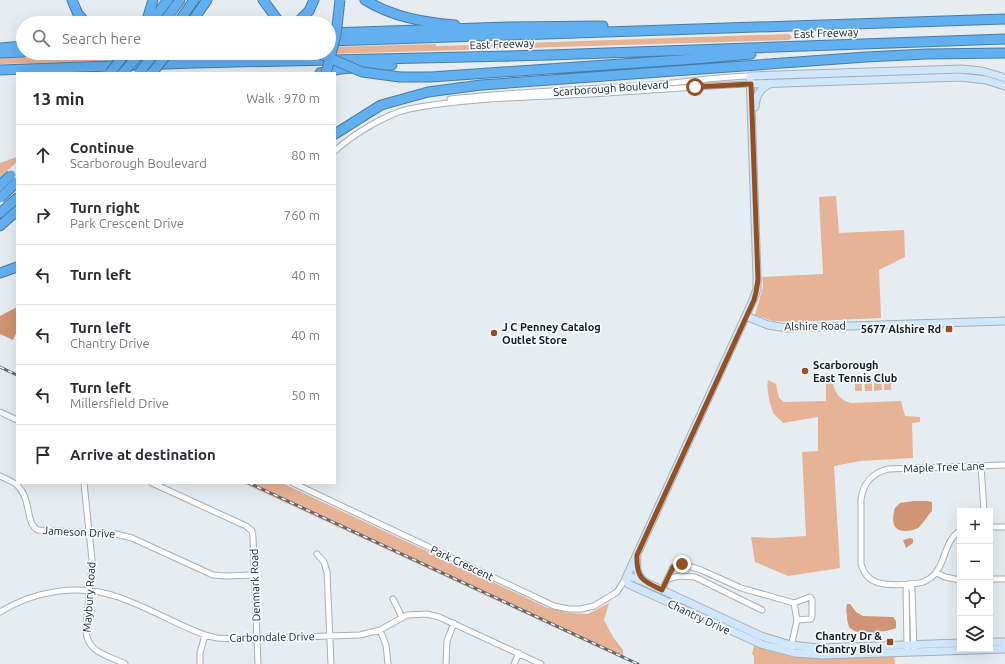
<!DOCTYPE html>
<html lang="en">
<head>
<meta charset="utf-8">
<style>
  body { margin:0; font-family:Ubuntu,sans-serif; background:#f7f7f7; color:#2b2b33 }
  .controls { position:absolute; right:12px; bottom:12px; display:grid; overflow:hidden; border-radius:0px; box-shadow:0 4px 16px #0002 }
  .controls button { width:36px; height:36px; display:grid; place-items:center; padding:0; border:0; border-bottom:1px solid #e1e1e2; background:#fff; color:#2b2b33; font:20px sans-serif }
  .stop { position:absolute; width:12px; height:12px; margin:-9px; border:3px solid #945023; border-radius:50%; background:#fff }
  .stop.end { background:#945023; border-color:#fff; box-shadow:0 1px 4px #0008 }
  .list { margin:0; padding:0; list-style:none }
  h2 { display:flex; justify-content:space-between; align-items:center; height:52px; margin:0; padding:0 16px; font-size:17px }
  h2 small { font-size:13px; font-weight:400; color:#7c7c81 }
  .list li { display:grid; grid-template-columns:26px 1fr auto; gap:12px; align-items:center; box-sizing:border-box; height:60px; padding:0 16px; border-top:1px solid #e1e1e2 }
  .list b { display:block; font-size:15px; white-space:nowrap }
  .list p { margin:0; font-size:13px; white-space:nowrap; color:#7c7c81 }
  .list em { font-size:13px; font-style:normal; color:#7c7c81 }
  .icon { flex:none; width:22px; height:22px; fill:none; stroke:currentColor; stroke-width:2; stroke-linecap:round; stroke-linejoin:round }
  .map { position:relative; flex:none; width:1005px; height:664px; overflow:hidden }
  .search { position:absolute; background:#fff; box-shadow:0 4px 16px #0002; left:16px; top:16px; width:320px; height:44px; display:flex; align-items:center; gap:10px; box-sizing:border-box; padding:0 14px; border-radius:22px; color:#7c7c81; font-size:15px }
  .panel { position:absolute; background:#fff; box-shadow:0 4px 16px #0002; left:16px; top:72px; width:320px; height:412px; border-radius:0px }
  .map>svg:first-child { display:block }
  .green { fill:#e6b396 }
  .water { fill:#cf9574 }
  .lines { fill:none; stroke-linecap:round; stroke-linejoin:round }
  .street-casing { stroke:#a8afb5; stroke-width:7 }
  .secondary-casing { stroke:#a8afb5; stroke-width:9 }
  .highway-casing { stroke:#497ca7; stroke-width:11 }
  .street { stroke:#fff; stroke-width:5 }
  .secondary { stroke:#d0e7fb; stroke-width:7 }
  .highway { stroke:#63b0f1; stroke-width:9 }
  .rail-casing { stroke:#656a6d; stroke-width:3 }
  .rail { stroke:#f4faff; stroke-width:1.5; stroke-dasharray:4.5; stroke-linecap:butt }
  .highway-bridge-casing { stroke:#497ca7; stroke-width:11; stroke-linecap:butt }
  .highway-bridge { stroke:#63b0f1; stroke-width:9 }
  .route { stroke:#945023; stroke-width:5 }
  .poi-dot { fill:#945023; stroke:#f4faff; stroke-width:1.5 }
  .labels { text-anchor:middle; dominant-baseline:central; stroke-width:3.5; stroke-linejoin:round; paint-order:stroke }
  .street-label { font-size:11px; fill:#191c1e; stroke:#f4faff }
  .poi-label { font-size:11px; font-weight:bold; fill:#191c1e; stroke:#f4faff; text-anchor:start }
</style>
</head>
<body>
<div class="map">
<svg width="1005" height="664" viewBox="0 0 1005 664">
  <rect width="100%" height="100%" fill="#e5edf3"/>
  <path class="green" d="M789,34L792,37L789,40L0,64V58L153,53H329V47L436,44V46Z
    M17,157V162L0,177V163Z
    M836,196L839,233L904,230L905,257L879,270L881,318L794,322L773,321L755,315L763,287L762,277L823,274L819,197Z
    M826,374H832C832,388 838,401 852,403L901,401L905,416L920,417V422L912,423L913,458L860,461L834,466L840,568L788,576L755,562L751,537L774,538L806,536L802,452L818,451V417L783,423C781,420 776,417 774,414C770,407 766,387 768,380L776,384L779,398L784,402L826,401Z
    M862,375V391H855V376Z
    M864,375H872V391H865Z
    M874,375H881L882,390L874,391Z
    M884,375H891V390H884Z
    M243,483H282L548,608L570,613L588,614L609,603L604,620L613,637L623,650V659Z
    M754,645L787,655L810,658L894,655L895,664H754V656L752,654Z"/>
  <path class="water" d="M17,307V331L13,340L0,334V316Z
    M914,501H927L932,502V511C927,516 923,524 918,528C914,530 910,531 905,531C891,531 892,518 895,508L900,503Z
    M910,538L913,539V543L906,548L903,540Z
    M850,604L856,612L863,616L893,617L896,621V628C888,632 861,635 853,630C848,628 847,621 847,616C846,612 846,608 847,604Z"/>
  <g class="lines">
    <defs>
      <path id="street" d="M450,99C511,92 574,90 635,86C674,84 712,77 750,76
        M335,151C352,135 386,114 409,109C468,98 529,97 590,94C644,91 697,86 751,84
        M0,412L17,420
        M981,466L984,511
        M0,476C6,479 12,481 17,485C32,499 25,524 38,530L116,534L132,538L213,575L226,576L255,575
        M84,483L92,560L86,629C86,653 108,655 125,664
        M152,483L246,526L252,531L253,537L258,664
        M293,483L554,606L569,609H581L594,606L617,592L626,578
        M990,527H1005
        M960,531C944,540 946,564 933,576C930,578 927,581 923,582C913,585 885,586 876,582C867,578 864,573 861,564V499C863,484 872,473 888,469L1005,465
        M317,554L324,562L327,572L331,664
        M937,573L945,577L960,580
        M668,579L679,576L695,577L762,610
        M990,579H1005
        M909,584L912,589L914,652
        M662,590L673,567L682,564L701,570L741,588L794,603
        M393,599L402,617
        M0,612C34,591 79,583 118,597C148,607 175,624 205,635L217,638L238,639L360,635L380,630L407,615L427,614L439,617L541,664
        M380,630L386,645L388,664
        M791,647L797,620L794,603L810,597L812,600V616L811,619L797,620
        M907,648L906,589L909,584
        M200,664V653L205,635
        M446,664L447,641L454,623
        M514,664L519,653"/>
      <path id="secondary" d="M751,84L960,77L986,80L1005,86
        M755,107C756,96 759,89 770,84
        M746,316L768,325L787,328L1005,321
        M637,558C636,566 637,576 644,581
        M626,578L753,300L757,289V276L750,76L961,69L982,71L1005,78
        M626,578L628,584L761,644L795,653L822,655L1005,649
        M626,578L632,577L647,583L761,636L791,645L818,648L960,643
        M990,642H1005"/>
      <path id="highway" d="M72,0L78,14L86,23
        M263,0L280,23
        M365,0C393,17 422,22 455,25
        M146,23L153,0
        M150,23L168,0
        M163,23L180,0
        M178,23L194,0
        M191,23L207,0
        M297,23L309,11L314,0
        M329,33L508,27L603,26
        M329,41L1005,19
        M0,48L23,46
        M0,53L23,52
        M0,70L194,63L549,55L1005,39
        M320,73L340,69L392,65
        M400,77H431L694,59L751,54
        M335,134L381,105L428,92L481,85L866,57L926,54L1005,53
        M0,213L17,198
        M0,226L17,211
        M0,273L17,267"/>
    </defs>
    <use href="#street" class="street-casing"/>
    <use href="#secondary" class="secondary-casing"/>
    <use href="#highway" class="highway-casing"/>
    <use href="#street" class="street"/>
    <use href="#secondary" class="secondary"/>
    <use href="#highway" class="highway"/>
    <defs>
      <path id="rail" d="M0,367L17,375
        M249,483L638,664"/>
    </defs>
    <use href="#rail" class="rail-casing"/>
    <use href="#rail" class="rail"/>
    <defs>
      <path id="highway-bridge" d="M318,53L362,72L400,77
        M110,73L126,53
        M123,73L140,53
        M139,73L155,53
        M152,73L168,53
        M326,73L336,35L340,0
        M0,185L11,175
        M0,198L17,182"/>
    </defs>
    <use href="#highway-bridge" class="highway-bridge-casing"/>
    <use href="#highway-bridge" class="highway-bridge"/>
  </g>
  <g class="lines">
    <path class="route" d="M682,564L673,567L662,590C642,581 636,578 637,555L754,300L756,292L758,280L751,84L695,87"/>
  </g>
  <g class="poi-dot">
    <rect x="945" y="325" width="8" height="8" rx="2"/>
    <circle cx="494" cy="333" r="4"/>
    <circle cx="805" cy="371" r="4"/>
    <rect x="886" y="638" width="8" height="8" rx="2"/>
  </g>
  <g class="labels">
    <g class="street-label">
      <text transform="translate(826 33) rotate(-2)">East Freeway</text>
      <text transform="translate(502 44) rotate(-2)">East Freeway</text>
      <text transform="translate(611 88) rotate(-4)">Scarborough Boulevard</text>
      <text transform="translate(815 326) rotate(-1)">Alshire Road</text>
      <text transform="translate(944 467) rotate(-2)">Maple Tree Lane</text>
      <text transform="translate(79 532) rotate(3)">Jameson Drive</text>
      <text transform="translate(462 563) rotate(25)">Park Crescent</text>
      <text transform="translate(255 585) rotate(-92)">Denmark Road</text>
      <text transform="translate(89 597) rotate(-86)">Maybury Road</text>
      <text transform="translate(699 617) rotate(25)">Chantry Drive</text>
      <text transform="translate(272 637) rotate(-1)">Carbondale Drive</text>
    </g>
    <g class="poi-label">
      <text x="502" y="327">J C Penney Catalog<tspan x="502" dy="13">Outlet Store</tspan></text>
      <text x="941" y="329" text-anchor="end">5677 Alshire Rd</text>
      <text x="813" y="365">Scarborough<tspan x="813" dy="13">East Tennis Club</tspan></text>
      <text x="882" y="636" text-anchor="end">Chantry Dr &amp;<tspan x="882" dy="13">Chantry Blvd</tspan></text>
    </g>
  </g>
</svg>
<div class="controls">
<button>+</button>
<button>−</button>
<button><svg class="icon" aria-label="locate" viewBox="0 0 24 24"><circle cx="12" cy="12" r="6"/><path d="M12 2v4M12 18v4M2 12h4M18 12h4"/></svg></button>
<button><svg class="icon" aria-label="layers" viewBox="0 0 24 24"><path d="M12 4l9 5-9 5-9-5zM3 14l9 5 9-5"/></svg></button>
</div>
<div class="stop" style="left:695px;top:87px"></div>
<div class="stop end" style="left:682px;top:564px"></div>
<div class="search"><svg class="icon" aria-label="search" viewBox="0 0 24 24"><circle cx="10" cy="10" r="6"/><path d="M15 15l6 6"/></svg>Search here</div>
<section class="panel">
<h2>13 min<small>Walk · 970 m</small></h2>
<ul class="list">
<li><svg class="icon" aria-label="ahead" viewBox="0 0 24 24"><path d="M12 20V5M6 11l6-6 6 6"/></svg><div><b>Continue</b><p>Scarborough Boulevard</p></div><em>80 m</em></li>
<li><svg class="icon" aria-label="right" viewBox="0 0 24 24"><path d="M7 20v-9h11M14 6l5 5-5 5"/></svg><div><b>Turn right</b><p>Park Crescent Drive</p></div><em>760 m</em></li>
<li><svg class="icon" aria-label="left" viewBox="0 0 24 24"><path d="M17 20v-9H6M10 6l-5 5 5 5"/></svg><div><b>Turn left</b></div><em>40 m</em></li>
<li><svg class="icon" aria-label="left" viewBox="0 0 24 24"><path d="M17 20v-9H6M10 6l-5 5 5 5"/></svg><div><b>Turn left</b><p>Chantry Drive</p></div><em>40 m</em></li>
<li><svg class="icon" aria-label="left" viewBox="0 0 24 24"><path d="M17 20v-9H6M10 6l-5 5 5 5"/></svg><div><b>Turn left</b><p>Millersfield Drive</p></div><em>50 m</em></li>
<li><svg class="icon" aria-label="arrive" viewBox="0 0 24 24"><path d="M6 21V4h12l-3 4 3 4H6"/></svg><div><b>Arrive at destination</b></div></li>
</ul>
</section>
</div>
</body>
</html>
